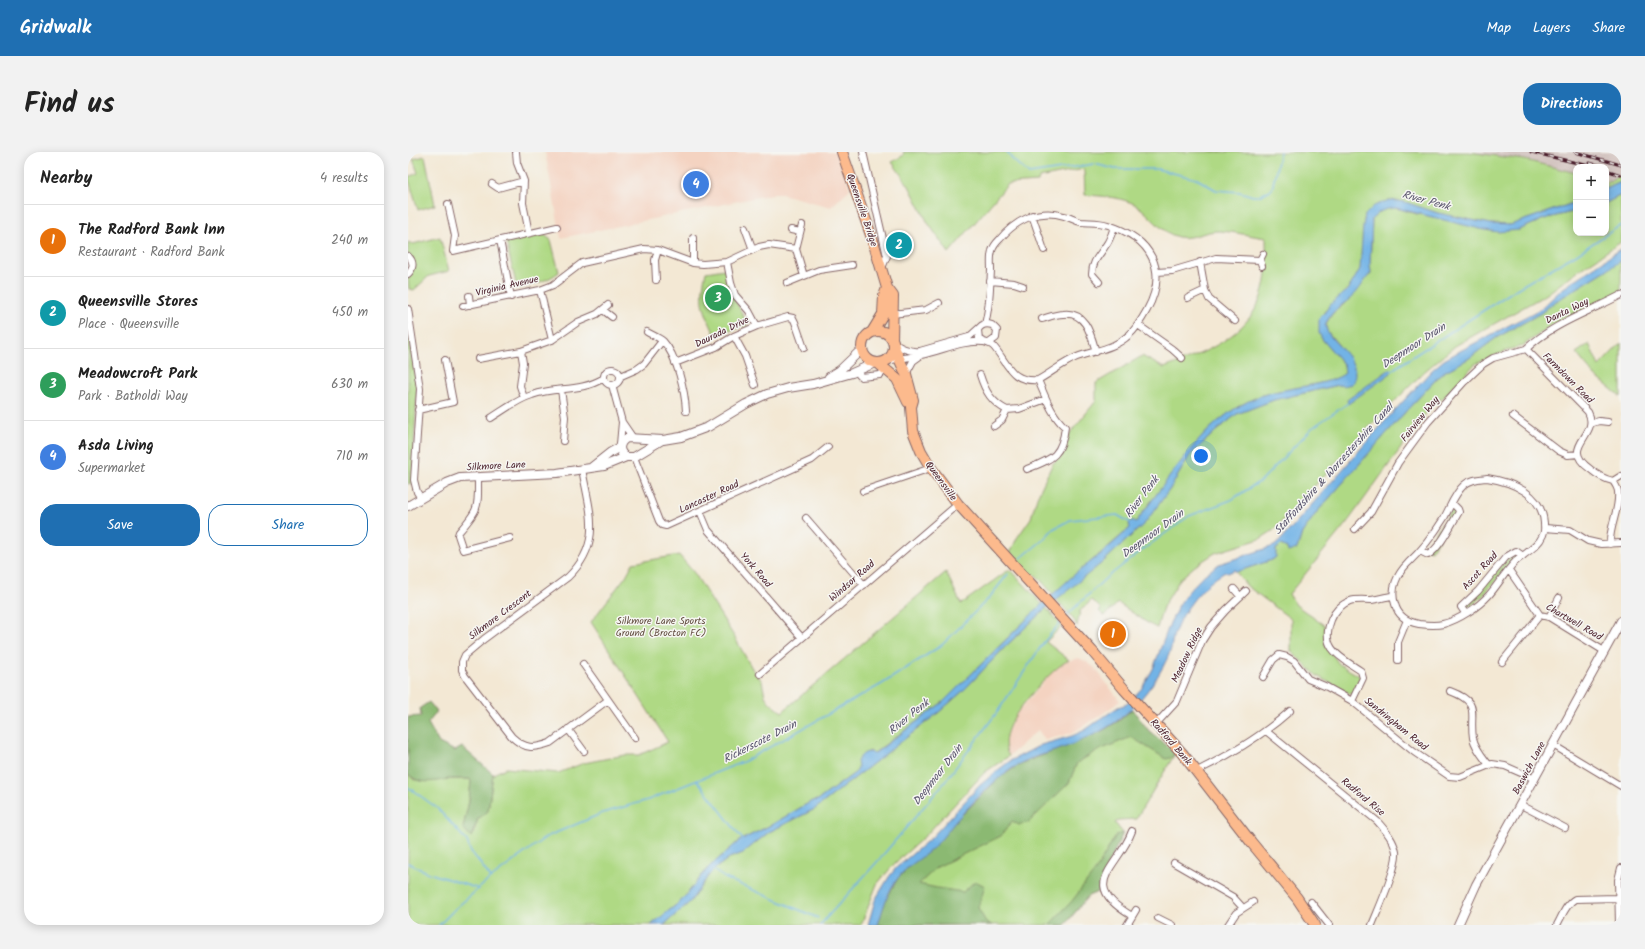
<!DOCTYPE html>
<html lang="en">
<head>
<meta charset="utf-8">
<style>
  body { margin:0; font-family:Kalam,sans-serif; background:#f2f2f2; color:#222 }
  .controls { position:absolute; right:12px; top:12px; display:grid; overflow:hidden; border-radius:8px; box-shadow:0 2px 10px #0003 }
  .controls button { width:36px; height:36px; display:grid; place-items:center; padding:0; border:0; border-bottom:1px solid #e0e0e0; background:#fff; color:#222; font:20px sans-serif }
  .you { position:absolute; left:793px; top:304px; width:14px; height:14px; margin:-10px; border:3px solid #fff; border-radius:50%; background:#1a73e8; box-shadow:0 0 0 6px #1a73e833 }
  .badge { display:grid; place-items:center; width:26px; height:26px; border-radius:50%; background:#1f6fb2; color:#fff; font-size:13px; font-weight:700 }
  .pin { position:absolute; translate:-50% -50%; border:2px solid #fff; box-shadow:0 1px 4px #0006 }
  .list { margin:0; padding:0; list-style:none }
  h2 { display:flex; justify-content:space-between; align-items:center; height:52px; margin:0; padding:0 16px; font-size:17px }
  h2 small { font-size:13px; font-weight:400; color:#767676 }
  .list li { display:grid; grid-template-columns:26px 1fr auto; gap:12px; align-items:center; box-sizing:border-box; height:72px; padding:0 16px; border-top:1px solid #e0e0e0 }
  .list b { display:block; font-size:15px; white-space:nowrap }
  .list p { margin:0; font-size:13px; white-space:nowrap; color:#767676 }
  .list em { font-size:13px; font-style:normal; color:#767676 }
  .actions { display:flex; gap:8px; padding:12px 16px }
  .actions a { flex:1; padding:9px 0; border:1px solid #1f6fb2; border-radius:16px; text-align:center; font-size:14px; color:#1f6fb2 }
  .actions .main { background:#1f6fb2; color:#fff }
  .map { position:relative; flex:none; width:1213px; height:773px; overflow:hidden; border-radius:16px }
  header { display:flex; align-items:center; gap:24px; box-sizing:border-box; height:56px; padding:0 20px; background:#1f6fb2; color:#fff }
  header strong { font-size:19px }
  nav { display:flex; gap:22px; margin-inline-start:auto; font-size:14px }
  .intro { display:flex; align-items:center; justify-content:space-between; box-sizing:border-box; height:96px; padding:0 24px }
  h1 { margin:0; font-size:28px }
  .button { padding:10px 18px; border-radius:16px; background:#1f6fb2; color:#fff; font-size:14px; font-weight:700 }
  main { display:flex; gap:24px; padding:0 24px }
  aside { flex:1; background:#fff; border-radius:16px; box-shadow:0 2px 10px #0003 }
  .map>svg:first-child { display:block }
  .built { fill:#f4d3c1 }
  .industrial { fill:#d0c0bc }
  .green { fill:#afd984; stroke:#7c7c58 }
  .forest { fill:#8bb972; stroke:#6a6c4e }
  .water { fill:#72b3e6; stroke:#5e6988 }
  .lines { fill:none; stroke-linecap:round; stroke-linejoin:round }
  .stream { stroke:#72b3e6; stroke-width:1.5 }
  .minor-casing { stroke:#856566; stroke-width:8 }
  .tertiary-casing { stroke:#856566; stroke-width:10 }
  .trunk-casing { stroke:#856566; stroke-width:12 }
  .minor { stroke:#fff; stroke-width:6 }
  .tertiary { stroke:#fff; stroke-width:8 }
  .trunk { stroke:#fcba8d; stroke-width:10 }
  .rail-casing { stroke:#4a1f2b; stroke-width:3 }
  .rail { stroke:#f6f6f2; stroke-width:1.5; stroke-dasharray:4.5; stroke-linecap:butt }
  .labels { text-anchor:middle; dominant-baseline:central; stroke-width:3; stroke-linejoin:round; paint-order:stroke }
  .street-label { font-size:10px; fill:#4a1f2b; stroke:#f6f6f2 }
  .park-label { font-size:10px; fill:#634e41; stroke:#f6f6f2 }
  .water-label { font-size:11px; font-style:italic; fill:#58536c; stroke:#f6f6f2 }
</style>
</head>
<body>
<header>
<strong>Gridwalk</strong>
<nav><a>Map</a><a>Layers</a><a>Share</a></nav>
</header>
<div class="intro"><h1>Find us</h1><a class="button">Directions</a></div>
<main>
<aside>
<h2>Nearby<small>4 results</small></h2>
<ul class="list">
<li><span class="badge" style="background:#e8710a">1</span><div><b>The Radford Bank Inn</b><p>Restaurant · Radford Bank</p></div><em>240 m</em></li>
<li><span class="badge" style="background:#0f9aa8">2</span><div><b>Queensville Stores</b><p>Place · Queensville</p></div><em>450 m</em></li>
<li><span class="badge" style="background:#2e9e5b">3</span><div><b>Meadowcroft Park</b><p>Park · Batholdi Way</p></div><em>630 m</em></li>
<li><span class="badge" style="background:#3f7fe0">4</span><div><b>Asda Living</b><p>Supermarket</p></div><em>710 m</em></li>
</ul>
<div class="actions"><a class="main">Save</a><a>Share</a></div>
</aside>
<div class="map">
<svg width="1213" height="773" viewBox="0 0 1213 773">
  <rect width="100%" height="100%" fill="#f6f6f2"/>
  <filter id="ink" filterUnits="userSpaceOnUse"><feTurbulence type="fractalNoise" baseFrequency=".025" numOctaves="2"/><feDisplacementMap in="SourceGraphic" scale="8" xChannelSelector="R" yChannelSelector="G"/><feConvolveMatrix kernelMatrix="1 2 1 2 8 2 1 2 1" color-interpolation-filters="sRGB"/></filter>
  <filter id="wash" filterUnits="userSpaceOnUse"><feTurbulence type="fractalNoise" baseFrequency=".012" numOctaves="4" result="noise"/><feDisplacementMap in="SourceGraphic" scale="16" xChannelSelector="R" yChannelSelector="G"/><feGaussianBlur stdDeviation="0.9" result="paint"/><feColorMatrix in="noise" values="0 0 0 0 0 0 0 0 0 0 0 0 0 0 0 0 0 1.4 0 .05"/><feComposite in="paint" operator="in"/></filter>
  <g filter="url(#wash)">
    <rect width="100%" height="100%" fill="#f3e8d4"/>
    <path class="built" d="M137,0H430L442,37L423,55L370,41L153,86Z
      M671,506L679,510L687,516L712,549L693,563L664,581L637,588L630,578L601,604L598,599L597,591L599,582L606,565L645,519L657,510Z"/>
    <path class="industrial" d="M1061,0H1213V25L1210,24L1202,30L1198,29V15H1168V21L1117,8Z"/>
    <path class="green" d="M495,0H1061L1117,8L1168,21V50L1103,73L1083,72L1030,61L997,50L981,48L957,63C953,81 957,100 952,117C946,135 929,146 916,160L914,187L936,213L938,221C924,233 875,236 855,243C812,258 785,293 759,329C748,343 737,356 728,370L721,372L722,376L645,442L629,424L617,419L602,401L609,386L623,366L629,345L644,313L655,300L662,281L688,249V231L734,204L756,216C795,202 844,183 855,138C860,121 858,104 858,86C843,84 828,80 812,79C798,78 784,88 770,85C753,81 742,62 728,53C714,45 693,44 677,43L676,17L631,26L630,30L600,32L541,101L520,71L501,34L484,10L496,3Z
      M17,4L27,53L10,58L0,25L10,21L5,7Z
      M1210,24L1213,25V30L1198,37V29L1202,30Z
      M1213,43V90L1168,120L1139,142L1047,194L1017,219L959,277L866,378L852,387L807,401L787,414L772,427L755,455L749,476L741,472L710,451L696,464L691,459L693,457L684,448L672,459L669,474L665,466L648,447L695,410L737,371L762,337L782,303L808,279L829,262L866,248L931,233L935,234L941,206L919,179L918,172L924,162L935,153L963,121L962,113L964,67L975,57L988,56L1009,62L1111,78L1136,67L1168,59V81H1198V51Z
      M135,82L143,88L151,120C139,130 124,132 109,136L98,90Z
      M32,85L41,119L21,124L6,138L1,137L0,124L4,121L0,102V90L5,92Z
      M1213,109V143L1191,155L1156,165L1114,194L1103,197L1067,212L1033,248L1029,246L941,368L881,442L888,453L917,474V492L931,512L953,525L944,543L909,524L883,499V467L839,434L828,420L864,408L867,406L868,397L873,393L880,397H889L894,381L909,360L999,258L1034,221L1060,207L1088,186L1133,161L1145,151Z
      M317,117L324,142L340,173L307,183C295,156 291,149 298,120Z
      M0,171L9,237L4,331L0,332Z
      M1213,191V245L1186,223L1168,201L1181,192L1191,214Z
      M1045,356L1049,359L1023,399L1017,397Z
      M1106,402L1110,404L1100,414L1074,445L1058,458L1056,455L1098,408Z
      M271,403L287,422L327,486L345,518L354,529L357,544L362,551L374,560L538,420L553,452L602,417L634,452L535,550L466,601L461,599L448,620L410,648L404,649L363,673L331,689L301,715L273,749L243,773H0V622L6,628L62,627L63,629L61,649L55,676L65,682L70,667L80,659L85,622L98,616L150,621L176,611L217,603H231L260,590L183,470L218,424L225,411Z
      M638,456L654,474L638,490L661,508C644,516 608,557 601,575C597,585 595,594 601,604L577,620L517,684L487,711L469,732L453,773H256L282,750L301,723L308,716L321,706L335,701L361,680L407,657L530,561L556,538L598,494Z
      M724,557L741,579L756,591L767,602L728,667L710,668L707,671L715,681L695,723L692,739L680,744L657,773H470L477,749L712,568Z"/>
    <path class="forest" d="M21,550L29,560L20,571L31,591L47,599L54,595L85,622L80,659L70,667L63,685L55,676L61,649L63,629L62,627C55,627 49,627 42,627C27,629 12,634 0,622V565L13,564L12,556Z
      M724,557L741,579L756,591L767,602L762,606L758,607L723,585L687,600L669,611L661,631L621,670L611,673L604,669L593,684L529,715L511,732L529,736L555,740L567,729L577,734L570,756L578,770L584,773H470L477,749L490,726L507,709L525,696L548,669L591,626L614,611L662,593L694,579L712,568Z
      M715,681L695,723L692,739L680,744L657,773H641L664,749L688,718L708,683Z"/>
    <path class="water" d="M1213,30V43L1198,51V37Z
      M981,48L997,50L1030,61L1083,72L1102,73L1168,50V59L1136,67L1111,78L1090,80L1076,78L988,56C977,57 972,58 964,67L962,113L963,121C957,127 954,134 948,141C941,149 929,155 923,163C922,165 919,169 918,171C914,188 959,207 944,232L935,234L931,233L866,248L829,262L808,279L782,303L762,337L737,371L695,410L638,456L598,494L556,538L530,561L407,657L361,680L335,701L321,706L308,716L301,723L282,750L256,773H243L273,749L301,715L331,689L363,673L404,649L410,648L448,620L450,615L449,609C454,602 458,598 467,601L535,550L634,452L667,422L694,401L722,376L721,372L724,368L728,370C738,356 749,342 759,328C785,293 812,258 855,243C875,236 924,233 937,221L936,213L914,187L911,181V167L924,151L940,138L952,117L955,74L957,63L966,54Z
      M1213,97V109L1145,151L1133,161L1088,186L1060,207L1034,221L999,258L909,360L894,381L889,397L880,400L879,396L873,393L868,397V405L864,408L828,420L827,418L820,421L817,420C793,434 776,457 766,482C764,488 764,494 762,500C754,520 739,542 723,557C703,577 676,588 650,598C638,602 624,605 613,611C588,625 567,648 548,669C540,678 533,689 524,697C513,707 499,714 490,726C479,740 475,757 470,773H460L467,748L481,725L488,716L524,685L571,634L590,618L602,609L633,593L664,584L677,578L710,555L719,552L734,536L745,517L762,471L771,453L779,441L796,423L811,412L866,394L871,390L977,269L1024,218L1036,208L1052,199L1134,156L1154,137Z
      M982,217L983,221L940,252L939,248Z"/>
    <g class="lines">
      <path class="stream" d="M599,0L604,7L621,22L686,12L707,17H749L789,27L808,38L832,40L845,44H851L864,37L872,0
        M981,220L1110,136L1167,103L1213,73
        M613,406L635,388L645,377L662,368L709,363L723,371
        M657,465L697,427L733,399L781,364L823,348L854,328L904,276L940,251
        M290,629L335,688
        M0,635L29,656L59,689L62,698L83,726
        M0,711L21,721L71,737
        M305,718L317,726L410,766
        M31,773L48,756L83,726L138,685L195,661L240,648L337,609L474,532L534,493L581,446L600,422
        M412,773L469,710L536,631L590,559L636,490L652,471"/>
    </g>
  </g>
  <g filter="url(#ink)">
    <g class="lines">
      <defs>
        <path id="minor" d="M108,0L109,11L116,29L115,51L121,81
          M455,0L479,104L474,116
          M84,32L90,36L116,29
          M40,52L47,84L45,99L149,75
          M624,63L636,98
          M394,73L388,97L396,124
          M337,76L345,98
          M383,78L392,80
          M92,88L103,145
          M0,104C7,110 5,117 0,122
          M319,110L323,131L327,143L341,159L349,174
          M792,110L797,138L801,147L827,169
          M285,111V86
          M854,114L852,108L855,102
          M749,120L764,119L808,106L852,108
          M248,128L247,108L250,98
          M582,129L606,131L615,134
          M691,130L684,122C684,109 692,103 698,93C702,88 704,81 706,75
          M379,131L411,118L444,113
          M132,138L144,188
          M61,144L62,153
          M780,146L797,138
          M55,154L132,138L145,133L174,111L236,97L250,98L285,111L295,112L319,110L351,95L361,93L388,97
          M0,157L12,237L6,328L9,340L13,346
          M195,158L204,165
          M484,162L518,158L531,151
          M634,167C641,165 648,162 655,162C678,159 683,183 688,200
          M577,172C582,154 582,136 583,118C583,112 582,105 584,99C585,95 589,90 592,87C608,68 631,56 656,64C662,65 667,69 673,70C682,71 690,70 700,73C743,86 761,118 739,158C734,167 729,176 721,183C706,197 688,198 669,205C656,210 643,221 630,228C603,230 601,213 586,195C582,190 576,192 571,187L570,178C573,172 578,171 584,173L589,178L588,186L581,191
          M730,173L764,197L774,206
          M239,180C244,183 250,185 255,189C269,204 277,239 278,259
          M326,184L337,204L347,233
          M486,191C494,197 502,200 512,199L561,185L571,176
          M1118,197L1180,260C1193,284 1150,294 1182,317C1189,323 1196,327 1205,329L1213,324
          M1118,197C1144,172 1181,160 1213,143
          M113,199L115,211L112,234L116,246
          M70,207L113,199L144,188L170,170L189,162L200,153
          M479,209C491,206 502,206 513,203C534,199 554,188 575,190
          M267,211L308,195L326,184L349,174L380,165L385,166L387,170L396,196
          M196 225a8 8 0 1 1 16 0a8 8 0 1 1-16 0Z
          M452,218L451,223L453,225L472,223L475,220L474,214
          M498,222L505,209L512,204
          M572,223C577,239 584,251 599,258
          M213,224L229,217L236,212L254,189
          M204,233L214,270L225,286
          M153,238L157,265L155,289
          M10,258L45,250L37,208
          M599,258L611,257L638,247
          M1105,264L1151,299L1160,303L1170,302
          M83,266C96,258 110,247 124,243C149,234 171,241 196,226
          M1184,271L1191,269L1200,270
          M586,274L594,268L599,258
          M212,292L214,270
          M226,305L251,369L254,373L258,374L404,308L420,295
          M174,317C182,361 195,391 160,425L76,487L57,503L54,510V518L57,524L104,585C117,597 125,597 142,591L200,548
          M619,317C644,307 654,304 657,275C644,264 637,244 630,228
          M70,325C70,356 72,356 51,380L50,383L55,398L102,386
          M1079,326C1105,330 1134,342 1136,371C1136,375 1137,379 1135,383C1130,395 1117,401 1107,410C1097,420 1090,433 1081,443C1070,455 1051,468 1035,472C1027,474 1019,473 1011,472C1000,470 990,464 987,452C982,437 989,422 1000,411C1014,398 1026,382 1036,366C1042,355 1047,341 1056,333C1063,327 1071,327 1079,326Z
          M455,339L523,316
          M292,359L300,378L394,486
          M398,366L456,433
          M1137,376L1162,378L1180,389L1193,392L1213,391
          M947,377L963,360L990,311L1020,270L1056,230L1075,212L1085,206L1118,197
          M1202,392C1201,374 1212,358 1210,340C1210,336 1207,332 1205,329
          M1012,399L1020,403C1032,396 1043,373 1051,360L1050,357L1044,351
          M1101,418L1132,463L1141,465L1196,499
          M826,437L832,444
          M1057,461L1053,455L1070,439L1098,405L1108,399L1115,404
          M1141,465L1151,446
          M990,508V490L999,468
          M1094,510L1132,463
          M175,512L227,586
          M352,522L550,352
          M855,525L865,508L871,503L879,505L886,509L900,527L919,535L944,549L1006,600L1041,624L1052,625L1084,612L1097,614L1127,627
          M1042,539C1074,551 1061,560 1065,586C1067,596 1075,605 1081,613
          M944,549L955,526L953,519C934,506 911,497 923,468C926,460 933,452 942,449C948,447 956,448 963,448C970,447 977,445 984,444
          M748,572L769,549L794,489L803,475L818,458L838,439
          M160,577L176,599
          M858,579L969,669C977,678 986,688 988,700C990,714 970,758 964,773
          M1145,593L1213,634
          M789,619C822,603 854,584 882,559
          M1113,653L1157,676
          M724,679C710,717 669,732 724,764
          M766,711L825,745L835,756
          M903,750L921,773
          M750,766L764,773
          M719,773L728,758
          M820,773L828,761L845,750
          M1149,773C1154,764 1158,752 1167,747L1209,746
          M1211,773L1210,728L1213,716"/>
        <path id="tertiary" d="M421,225L432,218L454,197
          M218,305C210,300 210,291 219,286L255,288L273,285L300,275L338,252L359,242L380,236L405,232L444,221L467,211
          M184,315L203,300L212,295
          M0,354L39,331L52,326L149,321L196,314L218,305H226L254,288
          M1050,773L1068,733L1213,469"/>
        <path id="trunk" d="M434,0L465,89L479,136L485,144L484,188
          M454 195a16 16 0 1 1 32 0a16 16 0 1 1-32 0Z
          M464,180L475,162L476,144L479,136
          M486,195L498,222L505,248L503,255L505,279L513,299L523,316L550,352L684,499L716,537L774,601L843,690L889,746L907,773
          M471,212L489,227L500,250"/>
      </defs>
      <use href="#minor" class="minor-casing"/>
      <use href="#tertiary" class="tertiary-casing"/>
      <use href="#trunk" class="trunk-casing"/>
      <use href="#minor" class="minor"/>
      <use href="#tertiary" class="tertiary"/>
      <use href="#trunk" class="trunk"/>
      <defs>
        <path id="rail" d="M1123,0L1186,15
          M1167,0L1213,13
          M1182,11L1196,15
          M1198,18L1213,23"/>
      </defs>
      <use href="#rail" class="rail-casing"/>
      <use href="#rail" class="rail"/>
    </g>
  </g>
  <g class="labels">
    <g class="street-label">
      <text transform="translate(454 58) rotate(71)">Queensville Bridge</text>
      <text transform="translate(99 134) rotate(-13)">Virginia Avenue</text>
      <text transform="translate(1159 159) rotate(-26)">Danta Way</text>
      <text transform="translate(314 180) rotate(-26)">Daurada Drive</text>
      <text transform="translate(1160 226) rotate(45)">Farmdown Road</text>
      <text transform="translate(1012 267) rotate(-51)">Fairview Way</text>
      <text transform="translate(88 314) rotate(-3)">Silkmore Lane</text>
      <text transform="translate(533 329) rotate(54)">Queensville</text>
      <text transform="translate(301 345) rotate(-25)">Lancaster Road</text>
      <text transform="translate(348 418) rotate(49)">York Road</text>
      <text transform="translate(1072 419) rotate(-48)">Ascot Road</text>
      <text transform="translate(444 429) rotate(-41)">Windsor Road</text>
      <text transform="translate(92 463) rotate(-37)">Silkmore Crescent</text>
      <text transform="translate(1166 470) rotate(30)">Chartwell Road</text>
      <text transform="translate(779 503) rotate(-65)">Meadow Ridge</text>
      <text transform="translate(988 572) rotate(39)">Sandringham Road</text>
      <text transform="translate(763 590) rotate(49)">Radford Bank</text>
      <text transform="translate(1121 616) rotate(-62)">Baswich Lane</text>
      <text transform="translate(955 645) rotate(40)">Radford Rise</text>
    </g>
    <g class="park-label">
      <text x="253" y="469">Silkmore Lane Sports<tspan x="253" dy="12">Ground (Brocton FC)</tspan></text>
    </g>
    <g class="water-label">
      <text transform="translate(1018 49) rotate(15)">River Penk</text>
      <text transform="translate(1006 194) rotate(-33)">Deepmoor Drain</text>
      <text transform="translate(926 317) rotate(-48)">Staffordshire &amp; Worcestershire Canal</text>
      <text transform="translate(734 345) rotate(-53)">River Penk</text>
      <text transform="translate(745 382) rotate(-36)">Deepmoor Drain</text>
      <text transform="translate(501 565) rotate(-39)">River Penk</text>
      <text transform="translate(352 590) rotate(-27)">Rickerscote Drain</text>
      <text transform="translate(530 623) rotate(-52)">Deepmoor Drain</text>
    </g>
  </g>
</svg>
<div class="controls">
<button>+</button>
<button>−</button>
</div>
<div class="you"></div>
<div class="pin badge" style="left:705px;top:482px;background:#e8710a">1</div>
<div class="pin badge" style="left:491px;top:93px;background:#0f9aa8">2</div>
<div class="pin badge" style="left:310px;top:146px;background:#2e9e5b">3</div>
<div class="pin badge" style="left:288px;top:32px;background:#3f7fe0">4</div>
</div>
</main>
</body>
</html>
